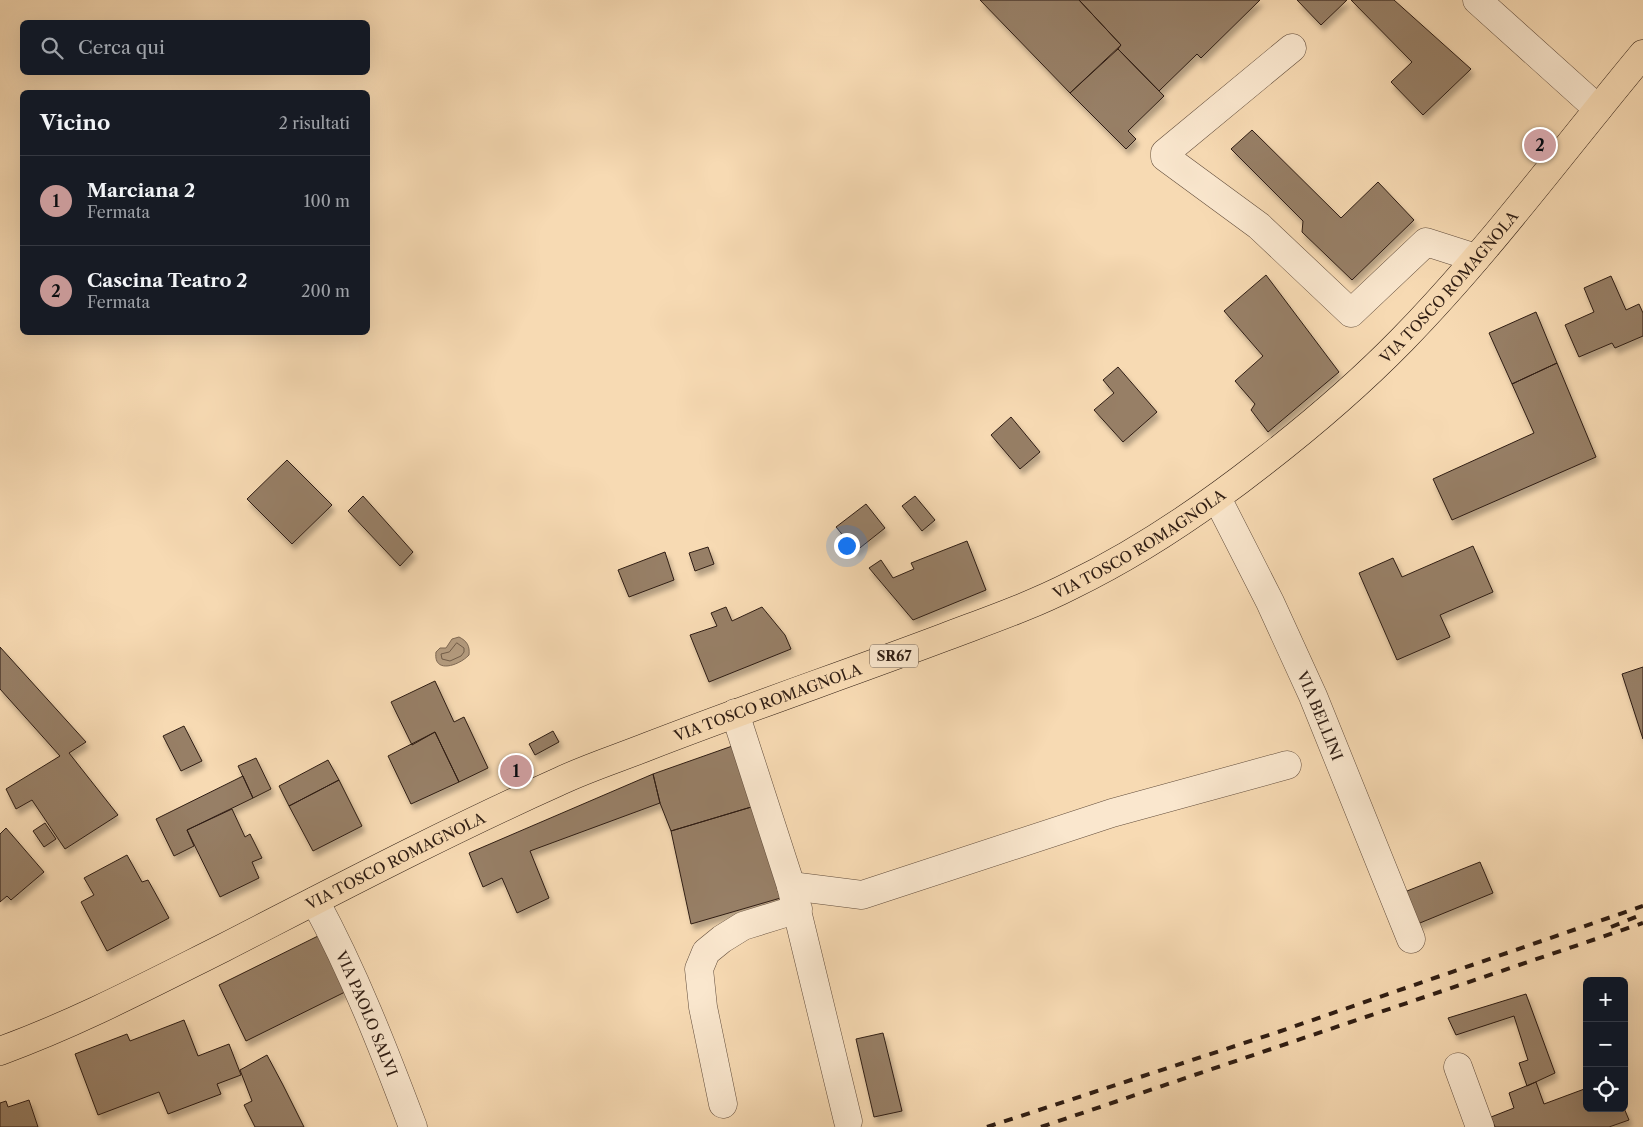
<!DOCTYPE html>
<html lang="it">
<head>
<meta charset="utf-8">
<style>
  body { margin:0; font-family:"Libre Caslon Text",serif; background:#20242c; color:#f1f3f6 }
  .controls { position:absolute; right:15px; bottom:15px; display:grid; overflow:hidden; border-radius:8px; box-shadow:0 5px 20px #0002 }
  .controls button { width:45px; height:45px; display:grid; place-items:center; padding:0; border:0; border-bottom:1px solid #363941; background:#171b24; color:#f1f3f6; font:25px sans-serif }
  .you { position:absolute; left:846px; top:545px; width:18px; height:18px; margin:-12px; border:4px solid #fff; border-radius:50%; background:#1a73e8; box-shadow:0 0 0 8px #1a73e833 }
  .badge { display:grid; place-items:center; width:32px; height:32px; border-radius:50%; background:#c59692; color:#111; font-size:16px; font-weight:700 }
  .pin { position:absolute; translate:-50% -50%; border:2px solid #fff; box-shadow:0 1px 5px #0006 }
  .list { margin:0; padding:0; list-style:none }
  h2 { display:flex; justify-content:space-between; align-items:center; height:65px; margin:0; padding:0 20px; font-size:21px }
  h2 small { font-size:16px; font-weight:400; color:#9ea1a6 }
  .list li { display:grid; grid-template-columns:32px 1fr auto; gap:15px; align-items:center; box-sizing:border-box; height:90px; padding:0 20px; border-top:1px solid #363941 }
  .list b { display:block; font-size:19px; white-space:nowrap }
  .list p { margin:0; font-size:16px; white-space:nowrap; color:#9ea1a6 }
  .list em { font-size:16px; font-style:normal; color:#9ea1a6 }
  .icon { flex:none; width:28px; height:28px; fill:none; stroke:currentColor; stroke-width:2; stroke-linecap:round; stroke-linejoin:round }
  .map { position:relative; flex:none; width:1643px; height:1127px; overflow:hidden }
  .search { position:absolute; background:#171b24; box-shadow:0 5px 20px #0002; left:20px; top:20px; width:350px; height:55px; display:flex; align-items:center; gap:12px; box-sizing:border-box; padding:0 18px; border-radius:8px; color:#9ea1a6; font-size:19px }
  .panel { position:absolute; background:#171b24; box-shadow:0 5px 20px #0002; left:20px; top:90px; width:350px; height:245px; border-radius:8px }
  .map>svg:first-child { display:block }
  .water { fill:#b39a7d; stroke:#7e6853 }
  .lines { fill:none; stroke-linecap:round; stroke-linejoin:round }
  .shore { stroke:#715c48; stroke-width:1 }
  .building { fill:#977f66; stroke:#2f1d13; filter:url(#shadow) }
  .minor-casing { stroke:#614c3b; stroke-width:29 }
  .major-casing { stroke:#2f1d13; stroke-width:29 }
  .minor { stroke:#fae7ce; stroke-width:28 }
  .major { stroke:#f7dab3; stroke-width:28 }
  .rail { stroke:#2f1d13; stroke-width:4; stroke-dasharray:9 9; stroke-linecap:butt }
  .labels { text-anchor:middle; dominant-baseline:central; stroke-width:4; stroke-linejoin:round; paint-order:stroke }
  .shield { fill:#fae7ce; stroke:#6c5a4b; stroke-width:1 }
  .shield-label { font-size:14px; font-weight:bold; fill:#2f1d13 }
  .street-label { font-size:15px; fill:#2f1d13; stroke:#fae7ce }
</style>
</head>
<body>
<div class="map">
<svg width="1643" height="1127" viewBox="0 0 1643 1127">
  <defs>
    <filter id="shadow"><feDropShadow dx="3" dy="5.5" stdDeviation="2.5" flood-color="#0004"/></filter>
  </defs>
  <rect width="100%" height="100%" fill="#f7dab3"/>
  <filter id="stains"><feTurbulence type="fractalNoise" baseFrequency=".004" numOctaves="4"/><feColorMatrix values="0 0 0 0 .2 0 0 0 0 .09 0 0 0 0 .02 0 0 0 .5 -.17"/></filter>
  <radialGradient id="worn" r=".72"><stop offset=".6" stop-color="#630" stop-opacity="0"/><stop offset="1" stop-color="#630" stop-opacity=".3"/></radialGradient>
  <path class="water" d="M459,637C467,641 470,646 469,655C460,665 433,675 436,652L440,648H446L452,639Z"/>
  <g class="lines">
    <path class="shore" d="M457,643L464,648V652L461,656L450,661L442,659L441,654L449,652Z"/>
  </g>
  <path class="building" d="M980,0H1079L1121,45L1070,93Z
    M1079,0H1260L1201,58L1197,54L1159,91L1118,49L1121,45Z
    M1297,0H1347L1321,25Z
    M1351,0H1394L1471,69L1423,115L1391,82L1412,62Z
    M1118,49L1164,96L1128,131L1136,139L1126,149L1070,93Z
    M1252,130L1341,218L1378,182L1414,220L1352,280L1302,232L1303,221L1231,149Z
    M1266,275L1339,372L1268,432L1251,410L1255,404L1235,381L1263,356L1224,311Z
    M1611,276L1626,310L1639,304L1643,313V336L1615,348L1612,343L1579,357L1565,325L1594,312L1584,288Z
    M1536,312L1557,363L1512,384L1489,333Z
    M1557,363L1596,457L1452,520L1433,479L1534,433L1512,384Z
    M1118,367L1157,412L1123,442L1094,410L1114,393L1103,380Z
    M1011,417L1040,452L1020,469L991,435Z
    M287,460L332,505L292,544L247,499Z
    M363,496L413,552L400,566L348,511Z
    M915,496L935,520L922,531L902,506Z
    M866,504L885,528L856,551L836,527Z
    M967,541L986,590L913,620L869,568L881,560L893,578L914,569L911,563Z
    M1473,546L1493,592L1440,615L1450,637L1397,660L1359,573L1393,558L1402,577Z
    M708,547L714,564L695,571L689,553Z
    M665,552L674,580L629,597L618,570Z
    M726,607L732,621L762,607L785,635L791,649L709,682L690,635L717,626L711,613Z
    M0,647L86,742L69,753L118,815L65,849L32,800L16,809L6,789L60,756L0,689Z
    M1643,667V739L1622,674Z
    M435,681L454,722L464,717L488,768L459,782L435,732L412,745L391,702Z
    M184,726L202,761L181,771L163,736Z
    M553,731L559,742L535,755L529,744Z
    M435,732L459,782L411,804L388,756Z
    M738,744L758,805L671,831L660,803L653,774Z
    M256,758L271,789L253,798L238,766Z
    M328,760L339,780L289,806L279,786Z
    M653,774L660,803L530,851L549,898L517,913L502,878L483,887L469,853Z
    M243,776L253,798L187,830L194,846L174,856L156,819Z
    M339,780L362,826L313,851L289,806Z
    M758,805L784,897L691,924L671,831Z
    M232,809L245,837L250,834L262,858L252,862L259,878L220,897L187,830Z
    M45,823L56,839L44,847L33,831Z
    M6,828L44,872L11,900L7,896L0,902V834Z
    M127,855L142,882L148,880L169,918L107,951L81,902L94,895L84,878Z
    M1480,862L1493,893L1415,925L1402,893Z
    M318,936L345,992L246,1041L219,985Z
    M1526,994L1555,1073L1527,1086L1519,1063L1528,1060L1514,1016L1456,1035L1448,1018Z
    M184,1020L198,1056L229,1044L241,1075L217,1084L221,1094L168,1114L159,1092L98,1115L75,1054L127,1034L130,1041Z
    M883,1033L902,1111L874,1117L856,1039Z
    M267,1055L283,1085L304,1127H255L244,1105L252,1101L240,1070Z
    M1536,1082L1544,1104L1587,1088V1108H1624L1629,1120L1609,1127H1495L1491,1117L1514,1108L1509,1093Z
    M29,1100L38,1127H0V1103L6,1101L8,1107Z"/>
  <g class="lines">
    <defs>
      <g id="minor">
        <path d="M1477,0L1598,109"/>
        <path d="M1292,48L1165,153V157L1259,226L1351,313L1426,242L1476,258"/>
        <path id="s1" d="M1217,498L1270,602L1313,696L1411,939"/>
        <path d="M735,713L791,886L848,1121"/>
        <path d="M791,886L862,895L1112,813L1287,765"/>
        <path id="s2" d="M315,901C354,973 384,1050 413,1127"/>
        <path d="M1458,1067L1480,1127"/>
        <path d="M723,1104L703,1007L699,969L706,952L722,939L743,926L798,909"/>
      </g>
      <g id="major">
        <path id="s3" d="M0,1051C77,1023 149,985 223,948C334,891 444,833 558,782C587,768 619,758 649,746C747,708 847,674 945,637C987,621 1031,606 1072,585C1140,552 1202,510 1262,463C1311,425 1358,385 1402,340C1489,251 1563,150 1643,54"/>
      </g>
    </defs>
    <use href="#minor" class="minor-casing"/>
    <use href="#major" class="major-casing"/>
    <use href="#minor" class="minor"/>
    <use href="#major" class="major"/>
    <path class="rail" d="M1611,927L1643,914
      M987,1127L1278,1032L1643,906
      M1041,1127L1643,923"/>
  </g>
  <g class="labels">
    <rect class="shield" x="870" y="644.5" width="48" height="23" rx="4"/>
    <g class="shield-label">
      <text x="894" y="656">SR67</text>
    </g>
    <g class="street-label">
      <text stroke="none"><textPath href="#s3" startOffset="1654">VIA TOSCO ROMAGNOLA</textPath></text>
      <text stroke="none"><textPath href="#s3" startOffset="1249">VIA TOSCO ROMAGNOLA</textPath></text>
      <text stroke="none"><textPath href="#s3" startOffset="844">VIA TOSCO ROMAGNOLA</textPath></text>
      <text stroke="none"><textPath href="#s1" startOffset="241">VIA BELLINI</textPath></text>
      <text stroke="none"><textPath href="#s3" startOffset="439">VIA TOSCO ROMAGNOLA</textPath></text>
      <text stroke="none"><textPath href="#s2" startOffset="124">VIA PAOLO SALVI</textPath></text>
    </g>
  </g>
  <rect width="100%" height="100%" filter="url(#stains)"/>
  <rect width="100%" height="100%" fill="url(#worn)"/>
</svg>
<div class="controls">
<button>+</button>
<button>−</button>
<button><svg class="icon" aria-label="locate" viewBox="0 0 24 24"><circle cx="12" cy="12" r="6"/><path d="M12 2v4M12 18v4M2 12h4M18 12h4"/></svg></button>
</div>
<div class="you"></div>
<div class="pin badge" style="left:516px;top:771px">1</div>
<div class="pin badge" style="left:1540px;top:145px">2</div>
<div class="search"><svg class="icon" aria-label="search" viewBox="0 0 24 24"><circle cx="10" cy="10" r="6"/><path d="M15 15l6 6"/></svg>Cerca qui</div>
<section class="panel">
<h2>Vicino<small>2 risultati</small></h2>
<ul class="list">
<li><span class="badge">1</span><div><b>Marciana 2</b><p>Fermata</p></div><em>100 m</em></li>
<li><span class="badge">2</span><div><b>Cascina Teatro 2</b><p>Fermata</p></div><em>200 m</em></li>
</ul>
</section>
</div>
</body>
</html>
